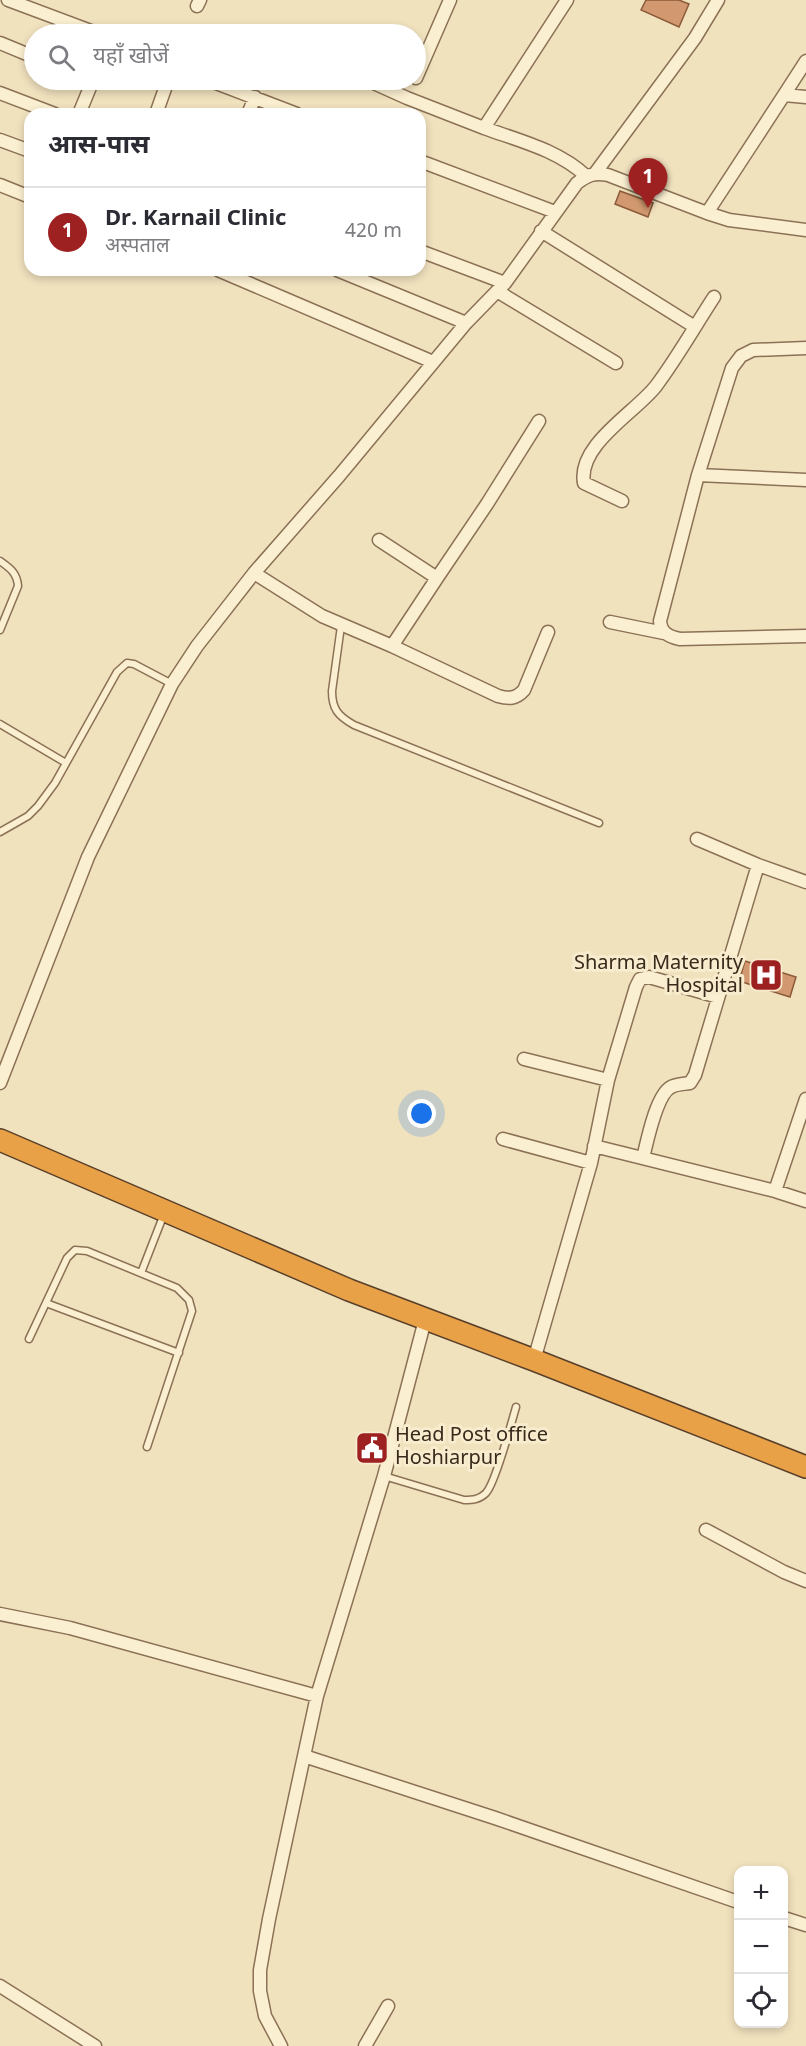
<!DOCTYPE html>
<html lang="hi">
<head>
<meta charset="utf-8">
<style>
  body { margin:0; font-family:Georgia,"Noto Sans Devanagari",serif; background:#f2f2f3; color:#2b2b33 }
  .controls { position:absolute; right:18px; bottom:18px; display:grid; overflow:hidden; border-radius:12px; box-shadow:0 3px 9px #0003 }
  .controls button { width:54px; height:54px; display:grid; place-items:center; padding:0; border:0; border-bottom:2px solid #e1e1e2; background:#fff; color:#2b2b33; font:30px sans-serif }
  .you { position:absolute; left:422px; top:1114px; width:21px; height:21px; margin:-15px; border:4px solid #fff; border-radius:50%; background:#1a73e8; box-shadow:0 0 0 9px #1a73e833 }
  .badge { display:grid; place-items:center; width:39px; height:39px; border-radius:50%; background:#9e2122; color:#fff; font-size:20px; font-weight:700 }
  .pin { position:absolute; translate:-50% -50px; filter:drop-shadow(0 2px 3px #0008) }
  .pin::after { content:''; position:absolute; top:32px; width:21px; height:18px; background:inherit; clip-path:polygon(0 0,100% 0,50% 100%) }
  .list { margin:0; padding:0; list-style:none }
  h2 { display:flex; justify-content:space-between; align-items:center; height:78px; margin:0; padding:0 24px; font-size:26px }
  h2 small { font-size:20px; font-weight:400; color:#7c7c81 }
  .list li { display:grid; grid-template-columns:39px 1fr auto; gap:18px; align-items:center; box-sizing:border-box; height:90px; padding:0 24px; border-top:2px solid #e1e1e2 }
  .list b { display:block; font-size:22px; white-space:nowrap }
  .list p { margin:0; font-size:20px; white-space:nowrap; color:#7c7c81 }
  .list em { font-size:20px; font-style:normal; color:#7c7c81 }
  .icon { flex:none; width:33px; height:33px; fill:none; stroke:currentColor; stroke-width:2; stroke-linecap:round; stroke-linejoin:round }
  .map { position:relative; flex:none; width:806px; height:2046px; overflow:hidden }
  .search { position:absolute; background:#fff; box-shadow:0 3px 9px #0003; left:24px; top:24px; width:402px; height:66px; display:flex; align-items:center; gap:15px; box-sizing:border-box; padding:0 21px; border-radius:33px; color:#7c7c81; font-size:22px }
  .panel { position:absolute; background:#fff; box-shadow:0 3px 9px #0003; left:24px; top:108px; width:402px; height:168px; border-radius:18px }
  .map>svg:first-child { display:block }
  .building { fill:#d29970; stroke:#8b5a39; stroke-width:1.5 }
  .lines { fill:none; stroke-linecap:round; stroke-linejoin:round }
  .lane-casing { stroke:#8b7155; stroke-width:9 }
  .street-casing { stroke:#8b7155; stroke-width:15 }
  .highway-casing { stroke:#583f2a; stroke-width:24 }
  .lane { stroke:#fbefd1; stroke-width:6 }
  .street { stroke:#fbefd1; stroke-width:12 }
  .highway { stroke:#e8a147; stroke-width:21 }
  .labels { text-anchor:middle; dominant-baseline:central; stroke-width:6; stroke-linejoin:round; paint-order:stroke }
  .poi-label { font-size:20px; fill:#39291b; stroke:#f8ecce; text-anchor:end }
</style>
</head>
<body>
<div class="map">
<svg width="806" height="2046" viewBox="0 0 806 2046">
  <rect width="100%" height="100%" fill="#f1e2be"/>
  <path class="building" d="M646,0H679L689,4L679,27L641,10Z
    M620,191L653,203L648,217L615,204Z
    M745,961L796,977L790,997L739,981Z"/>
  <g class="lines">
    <defs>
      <path id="lane" d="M0,561C10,568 17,573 18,586L0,630
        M341,626L332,691C332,709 338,716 354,725L599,823
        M0,724L66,763
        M0,832L28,816L38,806L55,783L117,672L127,663L134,664L172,684
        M141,1273L164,1214
        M46,1303L179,1353
        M29,1339L67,1258L75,1250L87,1251L177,1288L189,1300L192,1311L147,1447
        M384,1476L464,1500C472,1500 479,1500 486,1493C496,1482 511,1424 516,1407"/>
      <path id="street" d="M8,0L99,34
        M567,0L484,128C520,141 558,150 586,176
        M197,6L200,0
        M0,43L34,57
        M416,78L450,0
        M208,80L297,114
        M367,80L407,98L484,128
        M0,93L55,114
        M784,95L806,61
        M79,114L93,80
        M156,114L168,80
        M248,114L255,97
        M0,140L30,151
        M420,161L555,212
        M596,172L695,38L718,0
        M0,185L30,197
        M707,213L784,95L806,97
        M541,231L695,327
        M420,251L505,283
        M218,270L433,362
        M337,270L466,323
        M497,291L616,363
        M806,348L753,350L741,356L732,368L698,475L660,621C661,633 669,637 680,639L806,636
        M698,475L806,480
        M622,501L584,483C577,445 636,412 656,386C677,358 695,326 714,297
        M254,573L322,616L392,646L437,578L379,540
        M437,578L487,504L539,421
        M610,622L664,633
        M392,646L498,696C509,699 516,699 524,690L548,632
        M697,839L758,865L806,882
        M524,1059L608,1080
        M0,1083L88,857L172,684L197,646L254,573L339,476L466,323L505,283L577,183C588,175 594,172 608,175L707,213L729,220L806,230
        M503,1139L591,1163
        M594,1146L775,1191L806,1201
        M643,1158C647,1142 656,1095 671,1087C676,1084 684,1084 690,1083L695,1075L758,865
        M775,1191L806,1099
        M425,1320L384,1476L317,1696L304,1756L495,1818L738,1902
        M534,1360L591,1163L608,1080L636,987L640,979L649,977L718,997
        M706,1530L784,1572L806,1581
        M0,1614L70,1628L317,1696
        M784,1918L806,1925
        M0,1986L95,2046
        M281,2046L265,2016L260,1991V1970L269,1919L304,1756
        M365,2046L388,2006"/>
      <path id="highway" d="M0,1140L349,1290L534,1360L806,1467"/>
    </defs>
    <use href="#lane" class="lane-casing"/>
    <use href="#street" class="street-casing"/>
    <use href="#highway" class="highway-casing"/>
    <use href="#lane" class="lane"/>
    <use href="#street" class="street"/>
    <use href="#highway" class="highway"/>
  </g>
  <defs>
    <symbol id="hospital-square" viewBox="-11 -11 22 22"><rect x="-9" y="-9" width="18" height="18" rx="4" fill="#9e2122" stroke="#f8ecce"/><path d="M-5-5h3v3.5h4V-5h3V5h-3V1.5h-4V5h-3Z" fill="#fff"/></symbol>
    <symbol id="civic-square" viewBox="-11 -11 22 22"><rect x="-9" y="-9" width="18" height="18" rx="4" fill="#9e2122" stroke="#f8ecce"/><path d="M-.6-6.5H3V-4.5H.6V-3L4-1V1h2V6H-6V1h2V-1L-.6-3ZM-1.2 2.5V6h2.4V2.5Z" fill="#fff"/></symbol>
  </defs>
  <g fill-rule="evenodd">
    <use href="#hospital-square" x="747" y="956" width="38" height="38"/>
    <use href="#civic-square" x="353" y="1429" width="38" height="38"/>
  </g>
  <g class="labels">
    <g class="poi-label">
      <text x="743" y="964">Sharma Maternity<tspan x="743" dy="23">Hospital</tspan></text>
      <text x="395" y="1436" text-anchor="start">Head Post office<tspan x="395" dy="23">Hoshiarpur</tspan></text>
    </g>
  </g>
</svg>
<div class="controls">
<button>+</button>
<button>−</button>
<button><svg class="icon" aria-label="locate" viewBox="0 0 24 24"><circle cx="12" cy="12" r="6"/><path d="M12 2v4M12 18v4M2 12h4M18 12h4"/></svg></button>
</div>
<div class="you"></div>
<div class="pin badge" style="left:648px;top:208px">1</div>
<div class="search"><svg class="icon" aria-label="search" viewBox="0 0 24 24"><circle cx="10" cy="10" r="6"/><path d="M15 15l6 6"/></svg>यहाँ खोजें</div>
<section class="panel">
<h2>आस-पास<small></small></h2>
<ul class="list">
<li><span class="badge">1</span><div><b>Dr. Karnail Clinic</b><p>अस्पताल</p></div><em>420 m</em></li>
</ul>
</section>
</div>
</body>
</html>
